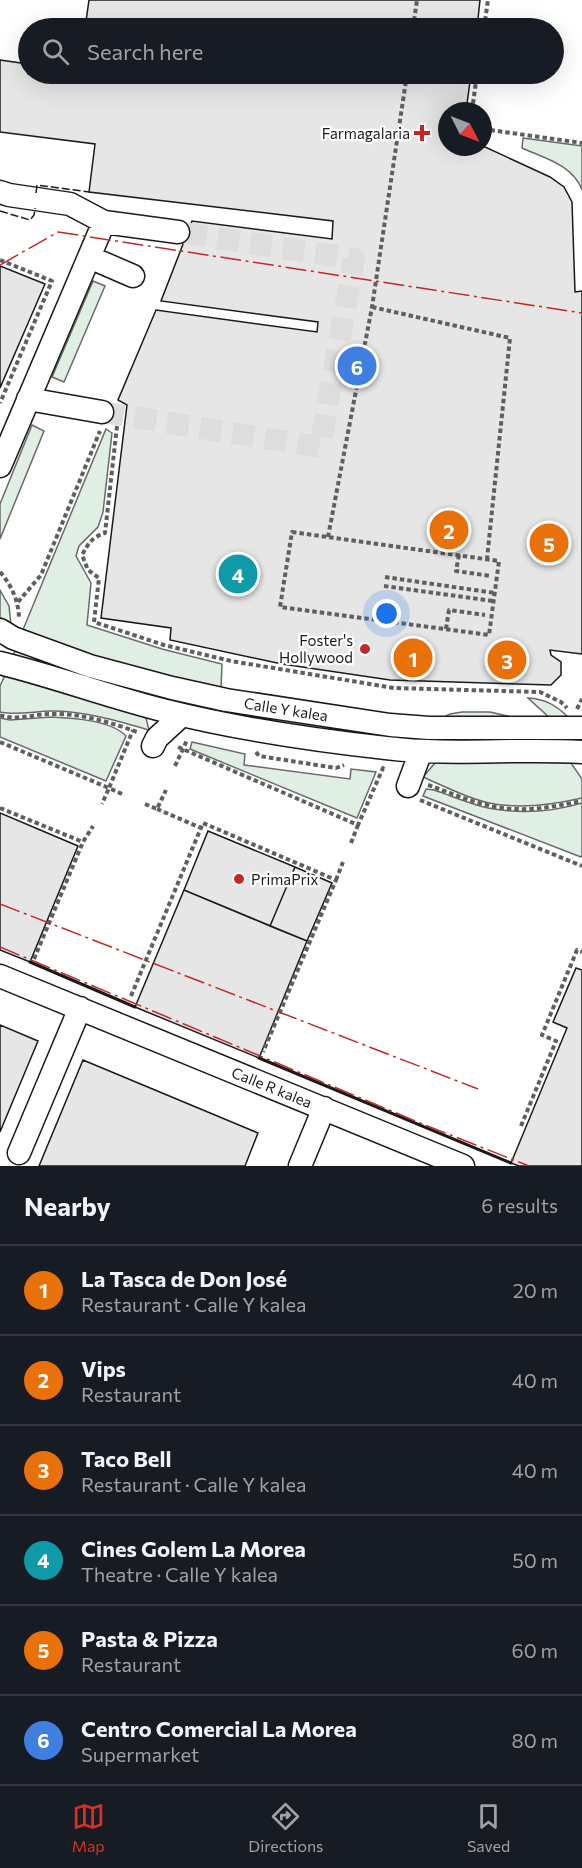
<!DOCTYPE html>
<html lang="en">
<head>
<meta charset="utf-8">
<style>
  body { margin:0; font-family:Commissioner,sans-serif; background:#242831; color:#f1f3f6 }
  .compass { position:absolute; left:438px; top:102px; width:54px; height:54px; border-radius:50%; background:#171b24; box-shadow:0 6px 24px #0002; rotate:132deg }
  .you { position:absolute; left:387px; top:614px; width:21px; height:21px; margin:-15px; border:4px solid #fff; border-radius:50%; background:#1a73e8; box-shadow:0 0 0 9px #1a73e833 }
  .badge { display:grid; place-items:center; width:39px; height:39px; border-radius:50%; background:#d93025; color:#fff; font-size:20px; font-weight:700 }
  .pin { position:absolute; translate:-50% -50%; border:3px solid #fff; box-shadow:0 2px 6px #0006 }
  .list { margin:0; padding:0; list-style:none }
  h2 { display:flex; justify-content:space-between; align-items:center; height:78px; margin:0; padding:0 24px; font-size:26px }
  h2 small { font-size:20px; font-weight:400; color:#9ea1a6 }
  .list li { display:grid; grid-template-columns:39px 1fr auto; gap:18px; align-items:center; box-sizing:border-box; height:90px; padding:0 24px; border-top:2px solid #363941 }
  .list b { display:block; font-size:22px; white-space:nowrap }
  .list p { margin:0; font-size:20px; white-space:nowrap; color:#9ea1a6 }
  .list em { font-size:20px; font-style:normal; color:#9ea1a6 }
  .icon { flex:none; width:33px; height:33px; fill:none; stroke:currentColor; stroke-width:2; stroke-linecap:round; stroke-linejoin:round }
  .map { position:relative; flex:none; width:582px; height:1166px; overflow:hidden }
  .search { position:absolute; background:#171b24; box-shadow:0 6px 24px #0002; left:18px; right:18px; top:18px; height:66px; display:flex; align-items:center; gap:15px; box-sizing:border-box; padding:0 21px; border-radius:33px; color:#9ea1a6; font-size:22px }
  .sheet { height:618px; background:#171b24 }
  nav { display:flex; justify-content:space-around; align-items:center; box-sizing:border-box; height:84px; border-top:2px solid #363941; background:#171b24; font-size:16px; color:#9ea1a6 }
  nav a { display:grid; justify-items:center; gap:3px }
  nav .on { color:#d93025 }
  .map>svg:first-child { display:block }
  .green { fill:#e0efe3; stroke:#6a6a6a; stroke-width:1.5 }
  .building { fill:#e6e6e6; stroke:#1a1a1a; stroke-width:1.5 }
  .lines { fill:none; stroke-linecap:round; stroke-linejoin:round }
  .minor-tunnel { stroke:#ddd; stroke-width:22; stroke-dasharray:22 11; stroke-linecap:butt }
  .minor-casing { stroke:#1a1a1a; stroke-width:25 }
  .path { stroke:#5f5f5f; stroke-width:4; stroke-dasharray:4.5 3; stroke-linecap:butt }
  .minor { stroke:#fff; stroke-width:22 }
  .fence { stroke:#1a1a1a; stroke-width:1.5; stroke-dasharray:8 3; stroke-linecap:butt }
  .wall { stroke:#1a1a1a; stroke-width:3 }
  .power { stroke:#c62828; stroke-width:1.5; stroke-dasharray:21 4.5 3 4.5; stroke-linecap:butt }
  .poi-dot { fill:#c62828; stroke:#fff; stroke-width:2 }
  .labels { text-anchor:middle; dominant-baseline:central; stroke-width:4.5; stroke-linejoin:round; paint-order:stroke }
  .poi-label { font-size:15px; fill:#1a1a1a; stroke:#fff; text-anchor:end }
  .street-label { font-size:15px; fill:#1a1a1a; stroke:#fff }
</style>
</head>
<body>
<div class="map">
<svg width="582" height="1166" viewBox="0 0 582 1166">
  <rect width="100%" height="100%" fill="#fff"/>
  <path class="green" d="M523,138L582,146V190C573,165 544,158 522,148Z
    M93,281L105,286L64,382L52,377Z
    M32,425L44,431L0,539V504Z
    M106,429L112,433L103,512L98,527L79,546L76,556L91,583L87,625L162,649L222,664L221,689L96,657L22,632Z
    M0,590L9,606L11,625L0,617Z
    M15,651L112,681L218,708L217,713L151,698L13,656Z
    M6,673L140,715L146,718L149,730C118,721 85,711 52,711C35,711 17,716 0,712V686Z
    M528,698C545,699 556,705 568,717L569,721L551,719Z
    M232,710L382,733L381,739L231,717Z
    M462,712H490L516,718L438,720L450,714Z
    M51,717C72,718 111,720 126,736L106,781L0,737V718L10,720Z
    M192,742L245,754L244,765L350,779L351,769L376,772L357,818L190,749Z
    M457,760L571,763L582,779V798C552,805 519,809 489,803C466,798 444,786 423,777L435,763Z
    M426,789L434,790C452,796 470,804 488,808C519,814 552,812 582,803V855L581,857L423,796Z"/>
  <path class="building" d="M89,0H480L477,28H85Z
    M0,60L28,64V74H471L466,111H447V147L483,146L550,177L564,187L572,202L575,292L582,291V654L550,650L551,655L561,662V675L551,685L390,680L282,664L170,640L171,628L101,618L127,405L118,400L156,310L317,332L318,322L161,301L192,221L332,239L333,221L89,192L95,144L0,132Z
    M0,266L45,284L0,388Z
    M0,813L78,846L30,962L0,950Z
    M208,831L295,867L270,926L184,890Z
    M295,867L332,883L307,941L270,926Z
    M184,890L307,941L259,1058L135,1007Z
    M576,968L582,970V1166H519L511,1163L567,1028L553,1022Z
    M0,1025L38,1041L0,1132Z
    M83,1060L258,1133L245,1166H39Z"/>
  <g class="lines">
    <path class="minor-tunnel" d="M102,412L320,447L354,259L178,232"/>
    <defs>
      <path id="minor" d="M0,192L9,195L70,204L104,222L178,232
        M89,257L133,276
        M28,399L102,412
        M0,466L104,222
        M0,630L13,638L90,666L172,688L226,700L390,725L429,728H582
        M0,663C56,677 110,697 166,711C238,729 313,740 386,748C451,756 517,748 582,752
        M153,746L157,738L182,715
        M408,786L421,751
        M0,976L463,1166
        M19,1153L80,1008
        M300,1166L324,1108"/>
    </defs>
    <use href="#minor" class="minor-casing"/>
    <path class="path" d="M413,28L417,0
      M484,28L488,0
      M472,111L477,74
      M483,129L582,143
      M0,260L52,281L0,403
      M372,307L510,338L487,559
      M117,426L105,533C92,537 88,544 82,555L88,570L99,578L94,622L164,645L231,661L394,688L540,692L561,702L567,708
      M292,532L499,561L489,635L280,607Z
      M328,537L372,307L407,74
      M459,555L456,571L491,576
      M0,572C12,586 18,600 19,617
      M385,577L495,593
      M384,586L493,601
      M18,602L41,575L100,431
      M446,629L449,610L485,615
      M577,709L582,699
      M0,715C16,721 34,714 51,714C79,713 110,722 137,732
      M0,742L109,788L102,804
      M178,747L358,825L383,768L384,769
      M256,752L259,756L336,768L344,765
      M175,766L187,740
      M428,785C457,795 486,809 517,809C539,810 561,805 582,801
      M122,794L109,788L133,730
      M420,800L582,866
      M145,804L157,809L166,790
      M0,808L83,842
      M157,809L201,828
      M351,843L358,825
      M336,880L343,862
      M34,959L83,842L93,826
      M131,996L203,823L336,880L263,1052
      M521,1126L556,1041L542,1035L577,950L582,952"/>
    <use href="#minor" class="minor"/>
    <path class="fence" d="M36,193L37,185L89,192
      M0,211L30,220L34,215L35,208"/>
    <path class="wall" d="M30,962L135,1007
      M259,1058L511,1163"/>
    <path class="power" d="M0,265L58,232L582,313
      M0,904L478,1089
      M0,947L425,1125L529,1166"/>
  </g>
  <g class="poi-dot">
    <path d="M419 124h6v6h6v6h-6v6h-6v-6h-6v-6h6z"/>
    <circle cx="365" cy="649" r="6"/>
    <circle cx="239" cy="879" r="6"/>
  </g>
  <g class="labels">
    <g class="poi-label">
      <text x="410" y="133">Farmagalaria</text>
      <text x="353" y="640">Foster's<tspan x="353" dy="17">Hollywood</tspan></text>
      <text x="251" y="879" text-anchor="start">PrimaPrix</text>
    </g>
    <g class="street-label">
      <text transform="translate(286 709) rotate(9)">Calle Y kalea</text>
      <text transform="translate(272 1087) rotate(22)">Calle R kalea</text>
    </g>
  </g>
</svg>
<svg class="compass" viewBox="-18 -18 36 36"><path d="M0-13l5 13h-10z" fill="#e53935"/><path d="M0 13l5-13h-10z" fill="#9ea1a6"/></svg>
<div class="you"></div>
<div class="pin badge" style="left:413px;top:658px;background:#e8710a">1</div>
<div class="pin badge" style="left:449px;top:530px;background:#e8710a">2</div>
<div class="pin badge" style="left:507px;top:660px;background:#e8710a">3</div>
<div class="pin badge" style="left:238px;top:574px;background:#0f9aa8">4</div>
<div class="pin badge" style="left:549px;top:543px;background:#e8710a">5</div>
<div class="pin badge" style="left:357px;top:366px;background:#3f7fe0">6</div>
<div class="search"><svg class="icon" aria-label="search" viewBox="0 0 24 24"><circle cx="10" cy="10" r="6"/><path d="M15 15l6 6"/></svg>Search here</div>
</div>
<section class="sheet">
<h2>Nearby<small>6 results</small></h2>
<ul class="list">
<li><span class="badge" style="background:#e8710a">1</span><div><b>La Tasca de Don José</b><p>Restaurant · Calle Y kalea</p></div><em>20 m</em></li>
<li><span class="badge" style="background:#e8710a">2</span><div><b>Vips</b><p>Restaurant</p></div><em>40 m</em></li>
<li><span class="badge" style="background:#e8710a">3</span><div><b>Taco Bell</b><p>Restaurant · Calle Y kalea</p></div><em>40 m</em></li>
<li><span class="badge" style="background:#0f9aa8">4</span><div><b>Cines Golem La Morea</b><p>Theatre · Calle Y kalea</p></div><em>50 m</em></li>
<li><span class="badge" style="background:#e8710a">5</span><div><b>Pasta &amp; Pizza</b><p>Restaurant</p></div><em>60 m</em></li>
<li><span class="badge" style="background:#3f7fe0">6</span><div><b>Centro Comercial La Morea</b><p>Supermarket</p></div><em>80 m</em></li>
</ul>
</section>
<nav>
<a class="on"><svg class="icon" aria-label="map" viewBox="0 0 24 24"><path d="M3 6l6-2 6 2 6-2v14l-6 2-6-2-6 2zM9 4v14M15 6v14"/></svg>Map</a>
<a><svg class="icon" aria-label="directions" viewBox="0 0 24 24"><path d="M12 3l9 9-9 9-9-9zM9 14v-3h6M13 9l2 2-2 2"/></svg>Directions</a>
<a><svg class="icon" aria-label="saved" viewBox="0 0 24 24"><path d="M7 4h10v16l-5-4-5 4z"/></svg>Saved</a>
</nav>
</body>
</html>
